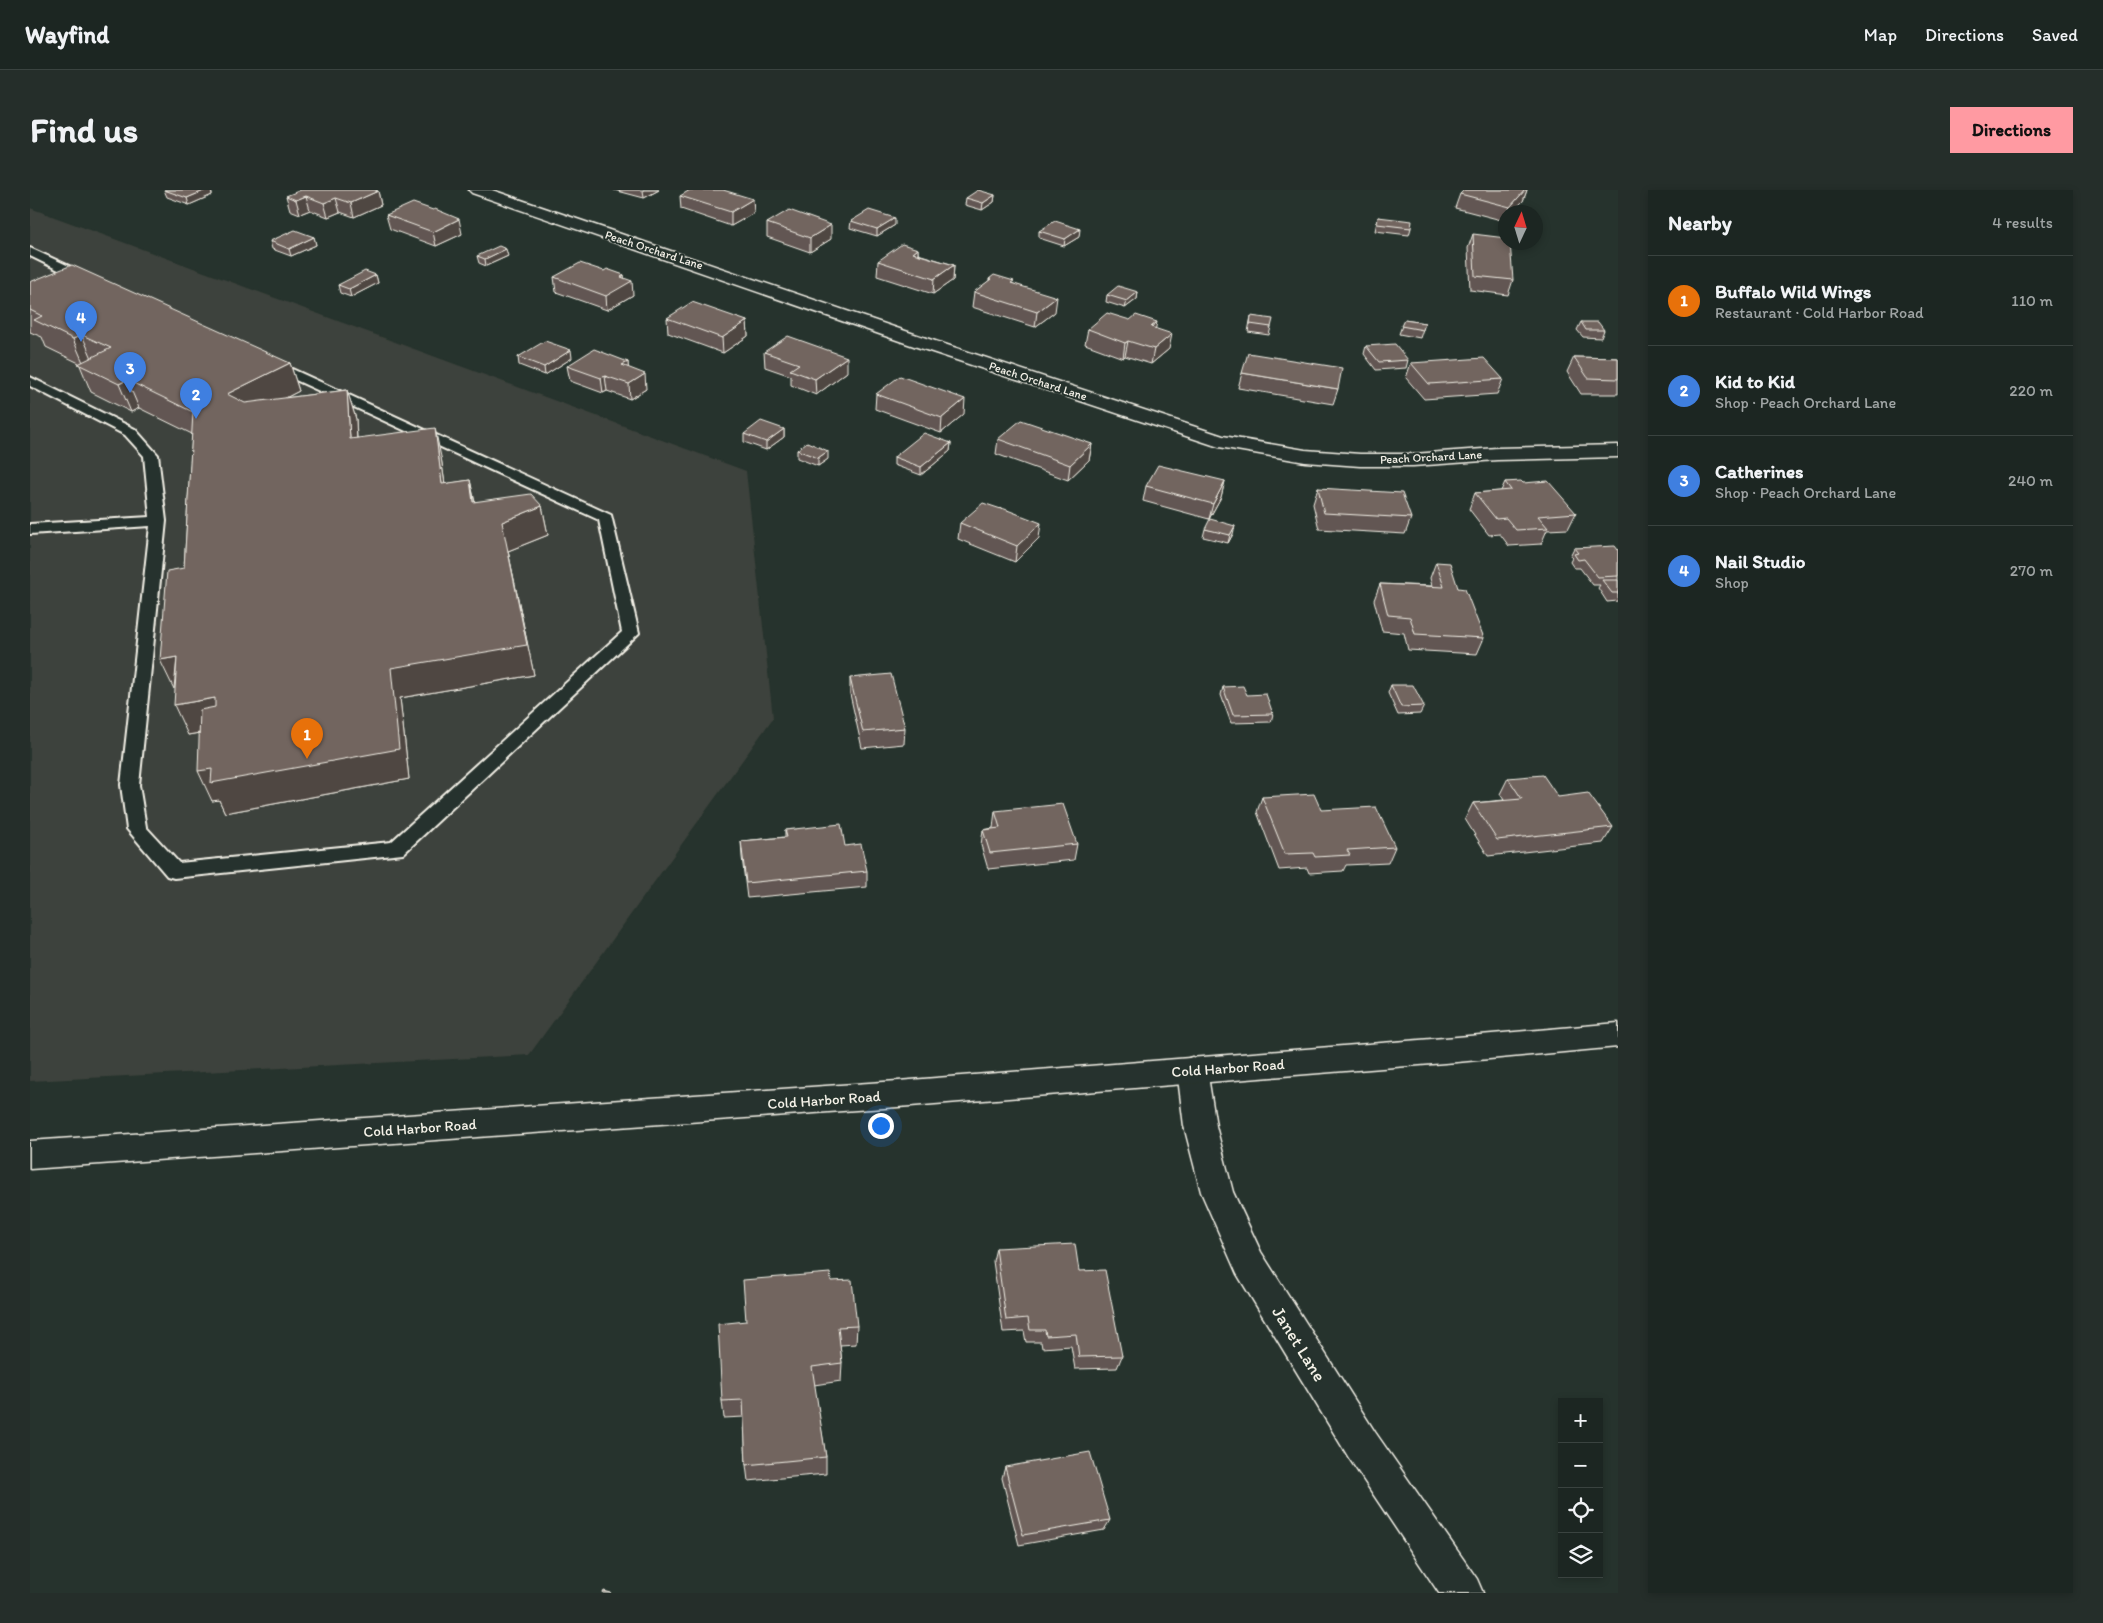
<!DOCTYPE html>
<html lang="en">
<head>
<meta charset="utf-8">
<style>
  body { margin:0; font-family:Itim,sans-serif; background:#252e2a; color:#f1f3f6 }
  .controls { position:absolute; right:15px; bottom:15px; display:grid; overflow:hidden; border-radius:0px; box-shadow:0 2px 8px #0003 }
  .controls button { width:45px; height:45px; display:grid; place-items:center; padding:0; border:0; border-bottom:1px solid #3a4340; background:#1c2622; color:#f1f3f6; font:25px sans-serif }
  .compass { position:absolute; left:1468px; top:15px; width:45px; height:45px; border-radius:50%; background:#1c2622; box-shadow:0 2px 8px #0003; rotate:4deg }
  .you { position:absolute; left:850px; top:935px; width:18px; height:18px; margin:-12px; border:4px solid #fff; border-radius:50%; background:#1a73e8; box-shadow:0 0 0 8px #1a73e833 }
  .badge { display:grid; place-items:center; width:32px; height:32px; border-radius:50%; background:#ff9aa2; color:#fff; font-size:16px; font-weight:700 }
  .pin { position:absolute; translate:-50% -41px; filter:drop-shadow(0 1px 2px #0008) }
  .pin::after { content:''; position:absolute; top:26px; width:18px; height:15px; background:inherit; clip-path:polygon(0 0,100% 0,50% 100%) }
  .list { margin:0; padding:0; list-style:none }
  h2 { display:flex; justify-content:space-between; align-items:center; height:65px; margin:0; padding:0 20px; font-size:21px }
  h2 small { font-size:16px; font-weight:400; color:#a0a5a5 }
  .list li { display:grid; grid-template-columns:32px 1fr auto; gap:15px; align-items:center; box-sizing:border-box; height:90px; padding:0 20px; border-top:1px solid #3a4340 }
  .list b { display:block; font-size:19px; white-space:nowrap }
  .list p { margin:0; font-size:16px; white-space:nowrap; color:#a0a5a5 }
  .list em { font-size:16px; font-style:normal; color:#a0a5a5 }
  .icon { flex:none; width:28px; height:28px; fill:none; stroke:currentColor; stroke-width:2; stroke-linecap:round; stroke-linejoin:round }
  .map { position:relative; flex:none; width:1588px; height:1403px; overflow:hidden; border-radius:0px }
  header { display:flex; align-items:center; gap:30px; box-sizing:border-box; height:70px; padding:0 25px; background:#1c2622; border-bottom:1px solid #3a4340 }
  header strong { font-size:24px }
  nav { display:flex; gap:28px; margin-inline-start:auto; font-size:18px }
  .intro { display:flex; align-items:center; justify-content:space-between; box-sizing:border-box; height:120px; padding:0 30px }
  h1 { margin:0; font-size:35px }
  .button { padding:12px 22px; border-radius:0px; background:#ff9aa2; color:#111; font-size:18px; font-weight:700 }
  main { display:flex; gap:30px; padding:0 30px }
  aside { flex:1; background:#1c2622; border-radius:0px; box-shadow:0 2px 8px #0003 }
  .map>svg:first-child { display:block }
  .built { fill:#3d423c }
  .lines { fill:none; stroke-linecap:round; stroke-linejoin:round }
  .service-casing { stroke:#f4f1e8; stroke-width:4 }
  .minor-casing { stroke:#f4f1e8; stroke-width:3 }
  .secondary-casing { stroke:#f4f1e8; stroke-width:3 }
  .service { fill:#26332d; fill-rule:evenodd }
  .minor { fill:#26332d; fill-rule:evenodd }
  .secondary { fill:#26332d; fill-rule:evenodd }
  .wall { fill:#625752; stroke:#f4f1e8 }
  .shaded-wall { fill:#504742; stroke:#f4f1e8 }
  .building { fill:#72655f; stroke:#f4f1e8 }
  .labels { text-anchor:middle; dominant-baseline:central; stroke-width:4; stroke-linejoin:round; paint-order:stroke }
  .far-street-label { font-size:12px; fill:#f4f1e8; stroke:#26332d }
  .street-label { font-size:15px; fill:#f4f1e8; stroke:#26332d }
  .near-street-label { font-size:18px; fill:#f4f1e8; stroke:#26332d }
</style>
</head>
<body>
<header>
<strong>Wayfind</strong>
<nav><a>Map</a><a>Directions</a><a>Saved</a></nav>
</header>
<div class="intro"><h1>Find us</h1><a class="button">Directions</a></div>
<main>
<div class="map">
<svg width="1588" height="1403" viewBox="0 0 1588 1403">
  <rect width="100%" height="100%" fill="#26332d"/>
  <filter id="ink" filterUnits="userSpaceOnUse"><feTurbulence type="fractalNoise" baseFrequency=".02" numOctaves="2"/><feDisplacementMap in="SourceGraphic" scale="10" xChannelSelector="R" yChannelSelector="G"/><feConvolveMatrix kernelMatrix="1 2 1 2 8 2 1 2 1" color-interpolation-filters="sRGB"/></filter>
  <g filter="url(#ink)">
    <path class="built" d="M0,18L716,281L743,528L499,865L0,891Z"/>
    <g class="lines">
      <defs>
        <path id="service" d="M0,58L63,87L65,90L59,94L55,93L0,66Z
          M238,168L581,325L609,443L373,664L144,688L137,686L97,639L91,595L120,336L0,344V334L120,327L114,266L95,245L0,196V187L105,239L128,265L136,331L109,595L116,637L149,673L361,652L592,442L569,330L233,175L231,172Z"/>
        <path id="minor" d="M439,0H462L896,148L1193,246L1275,260L1330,264H1383L1467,258L1588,255V267L1467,270L1383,276H1330L1275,272L1189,257L884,156L442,3Z
          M1162,867L1173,871L1177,880L1186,936L1203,1002L1231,1062L1345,1242L1447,1389L1453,1403H1409L1319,1268L1207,1084L1171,1002L1154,936L1147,880L1151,871Z"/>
        <path id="secondary" d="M1588,833V857L1427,872L868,917L0,979V951L868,891L1427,847Z"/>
      </defs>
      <use href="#service" class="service-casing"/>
      <use href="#minor" class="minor-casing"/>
      <use href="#secondary" class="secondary-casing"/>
      <use href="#service" class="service"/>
      <use href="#minor" class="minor"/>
      <use href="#secondary" class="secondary"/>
    </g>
    <path class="wall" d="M134,0H181L182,5L159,15L137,7Z
      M584,0H629L614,8Z
      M1434,0H1497L1493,11L1482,22H1476V30L1475,31L1425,18L1430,4Z
      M348,1L351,15L324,27L310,22L298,27L280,20L270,24L260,20L256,6Z
      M965,5L964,12L952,20L935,15L936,8Z
      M650,6L723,9L724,23L701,36L651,19Z
      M356,25L432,44L406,56L360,39Z
      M1348,27L1381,38L1379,45L1345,41Z
      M821,31L865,35L847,46L820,38Z
      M737,33L801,49L780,62L737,47Z
      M1009,41L1049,47L1034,56L1009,48Z
      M1443,44L1483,90L1478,105L1440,100L1438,58Z
      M284,47L286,55L261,66L242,59L240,51Z
      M888,59V64L924,75L923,90L903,104L847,86L848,71Z
      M447,66H478L456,76L449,73Z
      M574,81L594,85V88L603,105L577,120L526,102L524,87Z
      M346,85L348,93L321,107L310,103L308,95Z
      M959,89L984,94L1025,122L1005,137L942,117L944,102L959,91Z
      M0,92L260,173L269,201L255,208L317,200L326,229L327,248L411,267L415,294L440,290L445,312L512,316L518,345L478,361L504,485L370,508L379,589L195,623L189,610L182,611L169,543L158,545L154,378L162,244L109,218L101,222L61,202L49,173L16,157L12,147L0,142Z
      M1108,102L1107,109L1095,118L1076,112L1077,105Z
      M1221,126L1241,137L1239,145L1218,142Z
      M637,128L717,131L718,146L693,163L638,143Z
      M1374,130L1395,133L1390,148L1369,144Z
      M1551,132L1574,140L1571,148L1553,147L1547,140Z
      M1058,139H1126L1139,159L1121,174L1095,166L1093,168L1055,154Z
      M1336,156L1378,170L1376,178L1346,180L1334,164Z
      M734,162L817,182L786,205L761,195V186L735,177Z
      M488,167L542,168L515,185L489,175Z
      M1544,167L1588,168V204H1551L1537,182Z
      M598,172V177L616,199L600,209L577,201L573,203L540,191L537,176Z
      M1381,173L1473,189L1467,204L1394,209L1376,188Z
      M1212,183L1308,199L1303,214L1208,198Z
      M846,204L934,224L911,243L845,219Z
      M754,239V247L736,260L714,252V244Z
      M968,249L1062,254L1059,270L1038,290L966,264Z
      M921,253L920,261L891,285L864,275V267Z
      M767,260L798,269L788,276L767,268Z
      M1195,291L1191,307L1179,329L1113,311L1116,296Z
      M1475,292L1493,293L1546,323L1538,339L1517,340L1511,354L1479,356L1470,344L1459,345L1439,319L1445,303L1471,301Z
      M1288,298L1381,328L1375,344L1289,339L1283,314Z
      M930,333L1009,348L985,372L928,349Z
      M1175,339L1203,344L1198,353L1173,347Z
      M1544,358L1588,360V411L1577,412L1568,398L1570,395H1563L1550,378H1544L1540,372L1542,368L1540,366Z
      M1406,372L1428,398L1454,448L1447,464L1378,460L1374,443L1352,441L1344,410L1350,394L1402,396L1400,388Z
      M820,488L875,538L874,554L832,558L820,504Z
      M1361,495L1394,516L1390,524L1368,525L1358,503Z
      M1193,497L1217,505L1243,524L1241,532L1201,533L1191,505Z
      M1478,588L1528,607L1583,637L1573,653L1458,666L1435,629L1443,613L1474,610L1470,604Z
      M1232,607L1291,620L1365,657L1358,673L1316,675L1313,681L1279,683L1277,678L1249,680L1227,622Z
      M965,621L1047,654L1044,670L958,679L951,655L953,640L963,638Z
      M755,640L815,656L837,681V697L717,708L712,667L711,651L755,647Z
      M966,1058L1049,1081L1092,1166L1087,1178L1045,1179L1041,1156L1012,1158L1011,1152H996L994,1141L973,1142L963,1071Z
      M801,1091L827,1136L826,1154L810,1155L812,1173L811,1191L784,1195L796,1267V1284L718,1291L716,1275L714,1227L694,1228L692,1211L716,1131Z
      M975,1277L1080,1330L1074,1340L989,1355L972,1288Z"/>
    <path class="shaded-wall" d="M176,0H181L182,5L159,15L157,8Z
      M613,0H629L614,8Z
      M1495,0H1497L1493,11L1482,22H1478L1480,17Z
      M348,1L351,15L324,27L321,13Z
      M965,5L964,12L952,20L953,13Z
      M276,6L280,20L270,24L266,10Z
      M306,8L310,22L298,27L294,13Z
      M723,9L724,23L701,36V22Z
      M865,28V35L847,46V39Z
      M429,29L432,44L406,56L403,42Z
      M801,35V49L780,62V48Z
      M1050,39L1049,47L1034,56L1035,49Z
      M284,47L286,55L261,66L259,59Z
      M476,59L478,66L456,76L455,69Z
      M888,59V74L883,63Z
      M924,75L923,90L903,104L904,89Z
      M346,85L348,93L321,107L319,99Z
      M594,85L595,94L602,91L603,105L577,120L576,106L591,87Z
      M1108,102L1107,109L1095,118L1097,111Z
      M1027,107L1025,122L1005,137L1007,122Z
      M717,131L718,146L693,163L692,148Z
      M1127,132L1124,146L1121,137Z
      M1142,144L1139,159L1121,174L1124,159Z
      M52,145L64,173L55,177L43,149Z
      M1098,151L1095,166L1093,168L1095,153Z
      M541,160L542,168L515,185L514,177Z
      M817,167V182L786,205L785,189Z
      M598,172L599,187L592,175Z
      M260,173L269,201L207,233L197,204Z
      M615,184L616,199L600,209L599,194Z
      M575,186L577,201L573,203L571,188Z
      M97,190L109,218L101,222L89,194Z
      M317,200L326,229L328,278L320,249Z
      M935,209L934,224L911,243L912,228Z
      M405,238L411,267L419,323L412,294Z
      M754,239V247L736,260V252Z
      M921,253L920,261L891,285V277Z
      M1062,254L1059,270L1038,290L1040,275Z
      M798,261V269L788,276V268Z
      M440,290L446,319L443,312Z
      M1195,291L1191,307L1179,329L1183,314Z
      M512,316L518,345L478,361L504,485L370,508L379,589L195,623L189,610L182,611L168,581L361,478L472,332Z
      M1011,333L1009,348L985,372L987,356Z
      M1205,336L1203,344L1198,353L1200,345Z
      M147,467L144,499L130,470Z
      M185,508L198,538L158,545L144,515Z"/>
    <path class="building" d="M134,0H176L157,8Z
      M271,0H345L348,1L321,13L306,8L294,13L276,6L266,10L256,6Z
      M660,0H693L723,9L701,22L650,6Z
      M948,0L965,5L953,13L936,8Z
      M1434,0H1495L1480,17L1430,4Z
      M383,13L403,20L405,19L429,29L403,42L356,25Z
      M759,20L801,35L780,48L737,33Z
      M839,20L865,28L847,39L821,31Z
      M1348,27L1382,31L1381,38L1347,34Z
      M1025,31L1050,39L1035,49L1009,41Z
      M265,40L284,47L259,59L240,51Z
      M1443,44L1476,48V52H1480L1483,90L1445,86Z
      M872,54L888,59L883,63L924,75L904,89L848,71Z
      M469,56L476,59L455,69L447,66Z
      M550,73L574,81L577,79L594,85L591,87L602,91L576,106L524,87Z
      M42,75L260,173L197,204L215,213L317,200L320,249L405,238L412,294L440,290L443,312L501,304L512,316L472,332L497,455L361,478L369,559L181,593L182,579L168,581L170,520L185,517V508L144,515L147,467L130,470L137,381L154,378L163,222L97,190L89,194L48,174L81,158L52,145L43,149L4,130L12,126L0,120V92Z
      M335,81L346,85L319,99L308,95Z
      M964,85L984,91L981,93L1027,107L1007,122L944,102L961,89H959Z
      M1088,96L1108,102L1097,111L1077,105Z
      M662,112L717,131L692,148L637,128Z
      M1077,123L1100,130L1106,125L1127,132L1121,137L1142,144L1124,159L1098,151L1095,153L1058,139Z
      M1221,126L1243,129L1241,137L1220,134Z
      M1374,130L1395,133L1393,140L1371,136Z
      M1551,132H1568L1574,140H1556Z
      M758,146L817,167L785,189L760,180L769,174L734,162Z
      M515,151L541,160L514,177L488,167Z
      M1365,154L1378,170L1349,172L1336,156Z
      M564,159L598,172L592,175L615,184L599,194L575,186L571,188L537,176Z
      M1218,163L1312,178L1308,199L1212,183Z
      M1544,167L1588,168V189L1558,188Z
      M1454,168L1473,189L1399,194L1381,173Z
      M870,186L935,209L912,228L846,204Z
      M991,230L1062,254L1040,275L968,249Z
      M731,231L754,239L736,252L714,244Z
      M894,243L921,253L891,277L864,267Z
      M777,252L798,261L788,268L767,260Z
      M1128,275L1195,291L1183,314L1116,296Z
      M1491,291L1493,293L1518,291L1546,323L1508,326L1518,338L1486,340L1476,328L1466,329L1445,303L1481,300L1475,292Z
      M1288,298L1372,303L1381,328L1294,323Z
      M953,313L971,319L972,318L1011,333L987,356L930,333Z
      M1180,329L1205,336L1200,345L1175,339Z
      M1585,356L1588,360V386L1568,387L1554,369L1548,370L1544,364L1548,363L1544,358Z
      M1406,372L1420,373L1428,398L1435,399L1454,448L1385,444L1380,427L1358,425L1350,394L1414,397Z
      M1572,390H1588V403H1582Z
      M861,484L875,538L833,542L820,488Z
      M1361,495H1383L1394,516L1371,517Z
      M1213,496L1217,505L1236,504L1243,524L1203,525L1193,497Z
      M1513,585L1528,607L1558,603L1583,637L1467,650L1443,613L1492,609L1478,588Z
      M1284,604L1291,620L1346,617L1365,657L1317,660L1320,665L1285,667L1283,663L1255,664L1232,607Z
      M1033,614L1047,654L960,663L953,640L970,638L965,621Z
      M811,634L815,656L831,654L837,681L716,693L711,651L757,647L755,640Z
      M1045,1054L1049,1081L1075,1080L1092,1166L1049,1167L1046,1144L1016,1146L1015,1140H1000L998,1128L976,1130L966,1058Z
      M800,1083L801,1091L822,1090L827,1136L808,1137L812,1173L782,1177L796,1267L716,1275L713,1210L692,1211L688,1134L716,1131L713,1090Z
      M1060,1262L1080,1330L993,1345L975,1277Z
      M574,1401L581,1403H573Z"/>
  </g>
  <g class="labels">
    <g class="far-street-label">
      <text transform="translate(624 60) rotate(18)">Peach Orchard Lane</text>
      <text transform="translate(1008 191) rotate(18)">Peach Orchard Lane</text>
      <text transform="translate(1401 267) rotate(-3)">Peach Orchard Lane</text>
    </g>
    <g class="street-label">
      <text transform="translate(1198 878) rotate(-4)">Cold Harbor Road</text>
      <text transform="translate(794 910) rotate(-4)">Cold Harbor Road</text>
      <text transform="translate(390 938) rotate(-4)">Cold Harbor Road</text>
    </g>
    <g class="near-street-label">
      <text transform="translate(1269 1154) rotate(58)">Janet Lane</text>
    </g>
  </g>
</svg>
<div class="controls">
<button>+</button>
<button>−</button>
<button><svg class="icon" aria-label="locate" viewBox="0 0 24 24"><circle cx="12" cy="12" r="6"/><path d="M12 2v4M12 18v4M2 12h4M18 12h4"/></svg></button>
<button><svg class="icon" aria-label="layers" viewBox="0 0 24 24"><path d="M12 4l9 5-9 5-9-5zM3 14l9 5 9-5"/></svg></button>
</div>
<svg class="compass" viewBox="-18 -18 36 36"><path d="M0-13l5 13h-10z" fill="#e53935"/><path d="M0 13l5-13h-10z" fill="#a0a5a5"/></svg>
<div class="you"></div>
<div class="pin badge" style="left:277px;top:569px;background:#e8710a">1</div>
<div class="pin badge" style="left:166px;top:229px;background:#3f7fe0">2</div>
<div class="pin badge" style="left:100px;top:203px;background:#3f7fe0">3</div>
<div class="pin badge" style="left:51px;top:152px;background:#3f7fe0">4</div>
</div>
<aside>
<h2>Nearby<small>4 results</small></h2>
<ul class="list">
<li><span class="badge" style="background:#e8710a">1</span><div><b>Buffalo Wild Wings</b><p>Restaurant · Cold Harbor Road</p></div><em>110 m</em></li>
<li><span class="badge" style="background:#3f7fe0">2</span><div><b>Kid to Kid</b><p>Shop · Peach Orchard Lane</p></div><em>220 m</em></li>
<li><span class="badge" style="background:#3f7fe0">3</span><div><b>Catherines</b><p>Shop · Peach Orchard Lane</p></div><em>240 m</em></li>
<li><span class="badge" style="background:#3f7fe0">4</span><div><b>Nail Studio</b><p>Shop</p></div><em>270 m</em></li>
</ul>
</aside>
</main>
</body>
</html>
